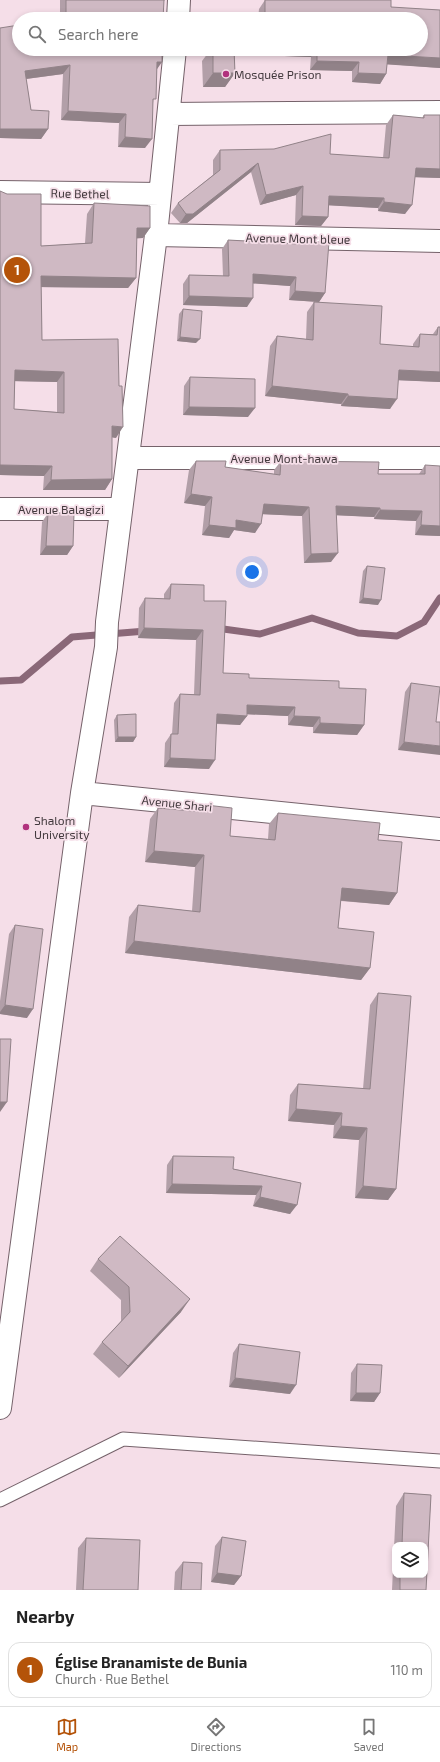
<!DOCTYPE html>
<html lang="en">
<head>
<meta charset="utf-8">
<style>
  body { margin:0; font-family:"Exo 2",sans-serif; background:#f6f6f6; color:#222 }
  .controls { position:absolute; right:12px; bottom:12px; display:grid; overflow:hidden; border-radius:8px; box-shadow:0 2px 6px #0003 }
  .controls button { width:36px; height:36px; display:grid; place-items:center; padding:0; border:0; border-bottom:1px solid #e0e0e0; background:#fff; color:#222; font:20px sans-serif }
  .you { position:absolute; left:252px; top:572px; width:14px; height:14px; margin:-10px; border:3px solid #fff; border-radius:50%; background:#1a73e8; box-shadow:0 0 0 6px #1a73e833 }
  .badge { display:grid; place-items:center; width:26px; height:26px; border-radius:50%; background:#b45309; color:#fff; font-size:13px; font-weight:700 }
  .pin { position:absolute; translate:-50% -50%; border:2px solid #fff; box-shadow:0 1px 4px #0006 }
  .list { margin:0; padding:0; list-style:none }
  h2 { display:flex; justify-content:space-between; align-items:center; height:52px; margin:0; padding:0 16px; font-size:17px }
  h2 small { font-size:13px; font-weight:400; color:#767676 }
  .list li { display:grid; grid-template-columns:26px 1fr auto; gap:12px; align-items:center; box-sizing:border-box; height:56px; margin:0 8px 8px; padding:0 8px; border:1px solid #e0e0e0; border-radius:12px }
  .list b { display:block; font-size:15px; white-space:nowrap }
  .list p { margin:0; font-size:13px; white-space:nowrap; color:#767676 }
  .list em { font-size:13px; font-style:normal; color:#767676 }
  .icon { flex:none; width:22px; height:22px; fill:none; stroke:currentColor; stroke-width:2; stroke-linecap:round; stroke-linejoin:round }
  .map { position:relative; flex:none; width:440px; height:1590px; overflow:hidden }
  .search { position:absolute; background:#fff; box-shadow:0 2px 6px #0003; left:12px; right:12px; top:12px; height:44px; display:flex; align-items:center; gap:10px; box-sizing:border-box; padding:0 14px; border-radius:22px; color:#767676; font-size:15px }
  .sheet { height:116px; background:#fff }
  nav { display:flex; justify-content:space-around; align-items:center; box-sizing:border-box; height:56px; border-top:1px solid #e0e0e0; background:#fff; font-size:11px; color:#767676 }
  nav a { display:grid; justify-items:center; gap:2px }
  nav .on { color:#b45309 }
  .map>svg:first-child { display:block }
  .lines { fill:none; stroke-linecap:round; stroke-linejoin:round }
  .stream { stroke:#8a6878; stroke-width:7 }
  .lane-casing { stroke:#75626a; stroke-width:15 }
  .street-casing { stroke:#75626a; stroke-width:24 }
  .lane { stroke:#fff; stroke-width:13 }
  .street { stroke:#fff; stroke-width:22 }
  .wall { fill:#b29fa8; fill-rule:evenodd }
  .shaded-wall { fill:#918288 }
  .building { fill:#cfb9c3; stroke:#918288; fill-rule:evenodd }
  .poi-dot { fill:#b1317d; stroke:#f5dee8; stroke-width:1.5 }
  .labels { text-anchor:middle; dominant-baseline:central; stroke-width:3.5; stroke-linejoin:round; paint-order:stroke }
  .poi-label { font-size:12px; fill:#433a3e; stroke:#f5dee8; text-anchor:start }
  .street-label { font-size:12px; fill:#433a3e; stroke:#f5dee8 }
</style>
</head>
<body>
<div class="map">
<svg width="440" height="1590" viewBox="0 0 440 1590">
  <rect width="100%" height="100%" fill="#f5dee8"/>
  <g class="lines">
    <path class="stream" d="M216,628L260,634L312,618L358,633L397,636L424,622L440,598
      M0,681L21,680L72,637L146,631"/>
    <defs>
      <path id="lane" d="M0,1500L123,1439L440,1461"/>
      <path id="street" d="M178,19L179,0
        M169,114L440,112
        M0,192L160,194
        M156,235L440,241
        M128,458H440
        M0,509H121
        M82,793L440,829
        M0,1408L82,793L106,647L107,622L156,235L175,49"/>
    </defs>
    <use href="#lane" class="lane-casing"/>
    <use href="#street" class="street-casing"/>
    <use href="#lane" class="lane"/>
    <use href="#street" class="street"/>
  </g>
  <path class="wall" d="M60,0H165L163,2V19H60Z
    M265,0L440,10V68L387,64L386,74L380,84L352,82V71L310,70L311,57L258,55V49H421V19H258L259,9Z
    M0,28L157,70L153,103L145,148L118,147L119,123L61,120L63,74L26,79L31,110L48,129L41,139L0,138Z
    M211,49H234L235,73L225,87H203L202,61Z
    M393,115L422,118L424,115L440,178L415,177L405,214L378,211V208L329,205L328,217L321,226L295,225L296,195L260,205L251,172L187,223H180L171,213L178,203L213,175V160L220,150L330,154L383,158L386,125Z
    M0,191L41,246L85,243L87,214L94,203L150,228L143,238H136V278L128,288L41,287L42,340L116,438L112,437V479L105,490H43L44,476L0,475ZM15,381L57,382V412L14,409Z
    M228,240L297,244L299,242L325,293L319,302L289,300L290,286L253,283L247,307L183,305V284L189,275L223,276L222,249Z
    M314,302L380,344L413,347V344L420,334H433L438,327L440,382L398,380L390,409L341,406V404L265,396L270,346L277,336L306,339L307,312Z
    M183,309L196,343L177,341L179,314Z
    M190,377L248,417L183,415L184,386Z
    M196,461L225,467L274,474V470L281,461L378,474H419L425,465L440,536L415,535L416,521L374,519V517L336,515L331,562L304,563L302,516L263,514L255,533L234,530L229,538L202,535L205,506L184,503L189,470Z
    M48,513L73,546L67,555H40L42,522Z
    M367,566L378,605L359,603L363,571Z
    M171,584L204,601L223,673L249,678L339,688L364,725L357,735L313,733V727L288,725V716L247,714V716L240,725L217,724L209,769L164,767L165,743L171,734H172L174,703L180,694H194L196,640L138,638L139,608L145,598L164,599V594Z
    M411,683L436,722L398,750L405,692Z
    M117,715L136,737L133,742H115L114,720Z
    M206,805L230,836L268,839L269,824L278,813L378,840L397,893L389,905L341,901L338,928L370,968L361,980L125,953L129,917L138,905L192,911L195,867L145,862L150,819L158,808L202,811Z
    M15,925L27,1018L0,1014V1001L9,934Z
    M378,993L396,1189L388,1200L355,1198L359,1140L333,1138L334,1125L288,1121L290,1095L298,1084L363,1089L370,1005Z
    M173,1156L301,1183L290,1214L253,1206L256,1195L166,1193L167,1165Z
    M98,1259L181,1312L119,1378L93,1354L102,1342L121,1321V1300L90,1271Z
    M239,1344L290,1394L229,1387L233,1353Z
    M357,1364L380,1393L374,1402L350,1401L351,1373Z
    M404,1493L431,1495L426,1590H392L396,1506ZM395,1545H425V1575H395Z
    M222,1537L241,1576L234,1585L211,1582L215,1546Z
    M86,1538L138,1590H76L78,1548Z
    M183,1562L201,1590H174L175,1572Z"/>
  <path class="shaded-wall" d="M263,49H316L311,57L258,55Z
    M388,55L440,58V68L381,64Z
    M317,61L359,62L352,71L310,70Z
    M157,62H162L155,72Z
    M70,65L63,74L18,80L25,71Z
    M213,73H235L225,87H203Z
    M358,73L386,74L380,84L352,82Z
    M68,111L126,114L119,123L61,120Z
    M0,129H48L41,139L0,138Z
    M125,137L152,139L145,148L118,147Z
    M258,163L251,172L187,223H180L186,214Z
    M416,168L440,169V178L409,177Z
    M303,186L296,195L260,205L266,195Z
    M329,196L384,198L378,208L322,205Z
    M384,202L412,205L405,214L378,211Z
    M302,216L328,217L321,226L295,225Z
    M137,228H150L143,238L129,239Z
    M253,274L296,277L290,286L247,283Z
    M41,276L136,278L128,288L33,287Z
    M295,291L325,293L319,302L289,300Z
    M189,296L253,298L247,307L183,305Z
    M180,337L200,339L196,343L177,341Z
    M15,370L64,372L57,382L8,381Z
    M399,370L440,372V382L392,380Z
    M272,386L348,394L341,404L265,396Z
    M348,396L397,399L390,409L341,406Z
    M189,407L255,408L248,417L183,415Z
    M112,426L123,427L116,438L104,436Z
    M0,465L52,466L44,476L0,475Z
    M112,479L105,490H43L51,480Z
    M191,494L212,497L205,506L184,503Z
    M264,504L309,507L302,516L258,514Z
    M336,506L380,508L374,517L330,515Z
    M380,510L422,511L416,521L374,519Z
    M236,520L261,524L255,533L234,530L229,538L202,535L209,525Z
    M421,525L440,526V536L415,535Z
    M46,546H73L67,555H40Z
    M338,553L331,562L304,563L311,554Z
    M363,598L381,600L378,605L359,603Z
    M144,628L203,630L196,640L138,638Z
    M247,705L295,707L288,716L241,714Z
    M217,714L247,716L240,725L211,723Z
    M294,716L320,717L313,727L288,725Z
    M320,723L364,725L357,735L313,733Z
    M118,737H136L133,742H115Z
    M404,742L440,746V755L398,750Z
    M170,758L215,760L209,769L164,767Z
    M154,851L204,855L195,867L145,862Z
    M342,888L397,893L389,905L334,900Z
    M134,941L370,968L361,980L125,953Z
    M5,1005L33,1009L27,1018L0,1014V1012Z
    M0,1102H7L0,1112Z
    M296,1109L342,1113L334,1125L288,1121Z
    M341,1126L367,1128L359,1140L333,1138Z
    M172,1184L262,1186L256,1195L166,1193Z
    M363,1186L396,1189L388,1200L355,1198Z
    M260,1197L297,1205L290,1214L253,1206Z
    M190,1299L181,1312L119,1378L128,1366Z
    M235,1378L296,1385L290,1394L229,1387Z
    M356,1393H380L374,1402L350,1401Z
    M217,1573L241,1576L234,1585L211,1582Z"/>
  <path class="building" d="M66,0H164L163,19H62L66,18Z
    M265,0H391V7L440,10V58L388,55L386,74L358,73L359,62L317,61V49H421V19H265Z
    M19,25V49H162V62H157L156,99H153L152,139L125,137L126,114L68,111L70,65L25,71L31,110L49,111L48,129H0V28Z
    M213,49H234L235,73H213Z
    M393,115L424,118V115H440V169L416,168L412,205L384,202V198L329,196L328,217L302,216L303,186L266,195L258,163L193,214H186L178,203L220,170V150L274,149L331,134L330,154L389,158Z
    M0,191L7,194H41V246L92,243L94,203L150,206V228H137L136,278L41,276L42,340L118,339L119,386H122L123,427L112,426V479L51,480L52,466L0,465ZM15,370L64,372V413L14,409Z
    M228,240L299,244V242H329L325,293L295,291L296,277L253,274V298L189,296V275L229,276Z
    M314,302L382,306L380,344L419,347L420,334L437,335L438,327H440V372L399,370L397,399L348,396V394L272,386L277,336L313,340Z
    M183,309L202,311L200,339L180,337Z
    M190,377L255,379V408L189,407Z
    M196,461H226L225,467L280,475L281,461L379,462L378,474H425V465L440,466V526L421,525L422,511L380,510V508L336,506L338,553L311,554L309,507L264,504L261,524L236,520V528L209,525L212,497L191,494Z
    M48,513H74L73,546H46Z
    M367,566L385,568L381,600L363,598Z
    M171,584L204,585V601H226L223,673L249,674V678L339,681V688L366,689L364,725L320,723V717L294,716L295,707L247,705V716L217,714L215,760L170,758L171,734H178L180,694L200,695L203,630L144,628L145,598L170,599Z
    M411,683L440,687L436,722H440V746L404,742Z
    M136,714V737H118L117,715Z
    M206,805L232,808L230,836L275,840L278,813L380,823L378,840L402,842L397,893L342,888L338,928L374,932L370,968L134,941L138,905L200,912L204,855L154,851L158,808L206,812Z
    M15,925L43,929L33,1009L5,1005Z
    M378,993L411,996L396,1189L363,1186L367,1128L341,1126L342,1113L296,1109L298,1084L370,1089Z
    M0,1039H11L7,1102H0Z
    M173,1156L234,1157L233,1169L301,1183L297,1205L260,1197L262,1186L172,1184Z
    M120,1236L190,1299L128,1366L102,1342L130,1312L129,1287L98,1259Z
    M239,1344L300,1352L296,1385L235,1378Z
    M357,1364L382,1365L380,1393H356Z
    M404,1493L431,1495L426,1590H400V1575H425V1545H402Z
    M222,1537L246,1541L241,1576L217,1573Z
    M86,1538L140,1540L138,1590H83Z
    M183,1562L202,1563L201,1590H181Z"/>
  <g class="poi-dot">
    <circle cx="226" cy="74" r="4"/>
    <circle cx="26" cy="827" r="4"/>
  </g>
  <g class="labels">
    <g class="poi-label">
      <text x="234" y="74">Mosquée Prison</text>
      <text x="34" y="820">Shalom<tspan x="34" dy="14">University</tspan></text>
    </g>
    <g class="street-label">
      <text transform="translate(80 193) rotate(1)">Rue Bethel</text>
      <text transform="translate(298 238) rotate(1)">Avenue Mont bleue</text>
      <text x="284" y="458">Avenue Mont-hawa</text>
      <text x="61" y="509">Avenue Balagizi</text>
      <text transform="translate(177 803) rotate(6)">Avenue Shari</text>
    </g>
  </g>
</svg>
<div class="controls">
<button><svg class="icon" aria-label="layers" viewBox="0 0 24 24"><path d="M12 4l9 5-9 5-9-5zM3 14l9 5 9-5"/></svg></button>
</div>
<div class="you"></div>
<div class="pin badge" style="left:17px;top:270px">1</div>
<div class="search"><svg class="icon" aria-label="search" viewBox="0 0 24 24"><circle cx="10" cy="10" r="6"/><path d="M15 15l6 6"/></svg>Search here</div>
</div>
<section class="sheet">
<h2>Nearby<small></small></h2>
<ul class="list">
<li><span class="badge">1</span><div><b>Église Branamiste de Bunia</b><p>Church · Rue Bethel</p></div><em>110 m</em></li>
</ul>
</section>
<nav>
<a class="on"><svg class="icon" aria-label="map" viewBox="0 0 24 24"><path d="M3 6l6-2 6 2 6-2v14l-6 2-6-2-6 2zM9 4v14M15 6v14"/></svg>Map</a>
<a><svg class="icon" aria-label="directions" viewBox="0 0 24 24"><path d="M12 3l9 9-9 9-9-9zM9 14v-3h6M13 9l2 2-2 2"/></svg>Directions</a>
<a><svg class="icon" aria-label="saved" viewBox="0 0 24 24"><path d="M7 4h10v16l-5-4-5 4z"/></svg>Saved</a>
</nav>
</body>
</html>
